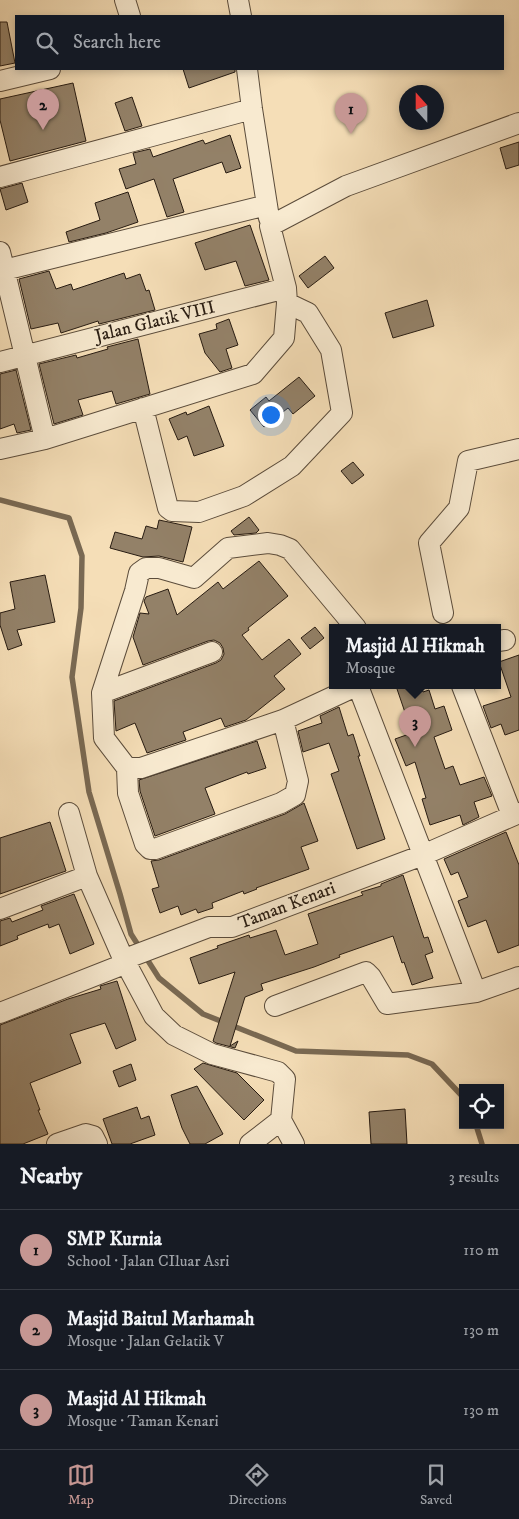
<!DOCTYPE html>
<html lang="en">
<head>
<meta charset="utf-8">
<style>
  body { margin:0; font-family:"IM FELL DW Pica",serif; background:#20242c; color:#f1f3f6 }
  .controls { position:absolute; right:15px; bottom:15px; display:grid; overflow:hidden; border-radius:0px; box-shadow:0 2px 8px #0003 }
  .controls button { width:45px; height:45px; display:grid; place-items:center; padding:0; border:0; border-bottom:1px solid #363941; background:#171b24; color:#f1f3f6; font:25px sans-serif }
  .compass { position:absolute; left:399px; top:85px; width:45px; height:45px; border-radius:50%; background:#171b24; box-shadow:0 2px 8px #0003; rotate:339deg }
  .you { position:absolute; left:270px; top:414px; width:18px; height:18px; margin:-12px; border:4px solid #fff; border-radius:50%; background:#1a73e8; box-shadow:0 0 0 8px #1a73e833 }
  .badge { display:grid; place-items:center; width:32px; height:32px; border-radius:50%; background:#c59692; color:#111; font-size:16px; font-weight:700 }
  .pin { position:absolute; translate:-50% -41px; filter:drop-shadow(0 1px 2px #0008) }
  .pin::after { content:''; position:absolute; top:26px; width:18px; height:15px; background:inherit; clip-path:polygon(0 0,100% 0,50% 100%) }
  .popup { position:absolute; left:329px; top:624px; width:172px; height:65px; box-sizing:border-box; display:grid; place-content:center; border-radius:0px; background:#171b24; filter:drop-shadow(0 1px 4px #0005); font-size:16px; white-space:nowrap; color:#9ea1a6 }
  .popup b { font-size:19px; color:#f1f3f6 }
  .popup::after { content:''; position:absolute; left:50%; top:100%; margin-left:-10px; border:10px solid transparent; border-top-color:#171b24 }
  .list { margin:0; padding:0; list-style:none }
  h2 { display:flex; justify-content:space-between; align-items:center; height:65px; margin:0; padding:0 20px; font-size:21px }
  h2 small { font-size:16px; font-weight:400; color:#9ea1a6 }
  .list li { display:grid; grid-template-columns:32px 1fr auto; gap:15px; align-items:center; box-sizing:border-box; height:80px; padding:0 20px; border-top:1px solid #363941 }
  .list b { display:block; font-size:19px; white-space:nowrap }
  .list p { margin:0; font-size:16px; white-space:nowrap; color:#9ea1a6 }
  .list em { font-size:16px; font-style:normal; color:#9ea1a6 }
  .icon { flex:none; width:28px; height:28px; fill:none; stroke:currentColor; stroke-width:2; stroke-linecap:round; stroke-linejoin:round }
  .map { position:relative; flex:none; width:519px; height:1144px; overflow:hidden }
  .search { position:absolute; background:#171b24; box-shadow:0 2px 8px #0003; left:15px; right:15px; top:15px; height:55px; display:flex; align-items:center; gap:12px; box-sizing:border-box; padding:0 18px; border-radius:0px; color:#9ea1a6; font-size:19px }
  .sheet { height:305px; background:#171b24 }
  nav { display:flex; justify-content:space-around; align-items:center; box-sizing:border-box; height:70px; border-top:1px solid #363941; background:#171b24; font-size:14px; color:#9ea1a6 }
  nav a { display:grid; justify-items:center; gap:2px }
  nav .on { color:#c59692 }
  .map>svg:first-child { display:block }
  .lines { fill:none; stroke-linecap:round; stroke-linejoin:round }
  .stream { stroke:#796953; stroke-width:5.5 }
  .building { fill:#938168; stroke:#281c12 }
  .minor-casing { stroke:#5b4c3b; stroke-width:22 }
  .minor { stroke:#f8ead0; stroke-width:20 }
  .labels { text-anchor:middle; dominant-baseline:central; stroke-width:4; stroke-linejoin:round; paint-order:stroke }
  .street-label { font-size:18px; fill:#281c12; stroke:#f8ead0 }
</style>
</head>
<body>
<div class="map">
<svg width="519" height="1144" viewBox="0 0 519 1144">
  <rect width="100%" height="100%" fill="#f5deb7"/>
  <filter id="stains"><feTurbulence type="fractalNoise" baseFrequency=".004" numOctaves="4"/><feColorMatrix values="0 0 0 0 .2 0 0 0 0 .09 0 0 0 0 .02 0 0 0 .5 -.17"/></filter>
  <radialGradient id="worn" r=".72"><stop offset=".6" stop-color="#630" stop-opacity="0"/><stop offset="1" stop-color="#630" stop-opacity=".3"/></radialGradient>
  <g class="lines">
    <path class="stream" d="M0,500L69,518L82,556L81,608L72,677L89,792L120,894L131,934L159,978L203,1014L296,1051L408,1055L432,1064L463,1097
      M476,1125L482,1144"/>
  </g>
  <path class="building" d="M0,22H7L15,63L0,66Z
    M183,69H235V72L189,88Z
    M73,83L86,141L10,161L0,120V99Z
    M132,97L142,126L125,131L115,103Z
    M230,135L241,168L226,173L222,162L173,179L184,212L167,217L154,179L126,189L119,169L136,164L133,153L150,149L153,157L203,140L205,144Z
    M519,142V165L506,169L500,148Z
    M22,183L28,202L6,210L0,189Z
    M128,192L138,222L106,233L69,242L66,232L100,220L95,203Z
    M250,225L269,280L245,286L236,261L205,270L195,243Z
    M325,256L334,268L308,288L299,276Z
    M49,271L56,289L71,284L73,290L124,273L126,279L140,274L146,291L149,290L155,310L99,324L98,321L61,333L58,323L31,329L19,279Z
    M427,300L434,326L393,338L385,313Z
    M229,319L238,345L226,349L232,368L220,372L205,353L199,334L217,329L216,324Z
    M138,339L150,394L116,404L112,391L78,400L83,415L54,424L39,364L76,355L77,358L108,349L107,347Z
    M16,370L31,430L17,433L14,424L0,429V374Z
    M299,377L315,396L293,414L288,408L264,427L250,410L266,397L269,401Z
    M209,406L224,446L194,456L187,436L178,440L169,419L186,412L187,415Z
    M353,462L364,475L352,484L341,471Z
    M249,517L259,530L256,533L234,535L231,531Z
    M159,520L192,527L183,562L159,556L143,557L110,548L115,532L142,539L146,526L157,529Z
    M259,561L288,596L248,628L249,630L242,635L262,660L289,639L301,654L274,676L285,689L246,720L225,727L221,718L183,732L186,740L147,753L135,723L116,731L114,701L216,663L221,660L224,654L223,648L220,643L214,640L208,641L143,665L133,637L140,613L149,614L144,601L146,597L168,589L177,615L218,582L223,589Z
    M45,575L55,622L17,630L22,645L8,650L0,625V613L15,609L10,582Z
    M315,627L324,638L310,649L301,638Z
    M519,655V730L505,735L501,724L491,728L483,706L511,697L499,662Z
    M396,686H421L423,692L429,690L435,709L444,706L452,730L434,737L445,769L453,766L460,785L484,777L492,796L474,802L479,817L463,825L460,815L430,825L422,799L426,798L415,762L406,766L395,739L412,733Z
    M339,707L348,736L353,734L360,756H358L385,839L357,849L331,774L339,771L329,743L303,752L298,731L322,723L320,716Z
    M257,741L266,768L248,774L247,772L205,788L215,814L155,836L140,791L139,780Z
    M304,803L318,841L301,847L309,869L256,888L257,889L244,894L243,891L212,903L213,908L198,913L196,909L181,915L178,906L160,913L152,889L159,887L151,861L159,860L285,814Z
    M50,822L66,871L0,894V838Z
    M506,832L519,865V945L498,953L486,920L468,927L458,901L468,897L458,872L451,875L444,859Z
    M403,875L424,938L428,937L433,952L425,955L433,978L412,985L404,962L402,963L393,936L339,955L340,957L314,967L261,984L263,990L245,997L230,1046L238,1041L235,1048L216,1043L213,1041L235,972L199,984L190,958L218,948L217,946L249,935L250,938L276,930L285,955L318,944L308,914L363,895L361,892L381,886V884Z
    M74,894L94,944L70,954L59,924L49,928L48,924L17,936L18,939L0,946V921L10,918L12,922L43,910L41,906Z
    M117,981L136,1040L116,1049L105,1023L70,1034L81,1063L30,1083L40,1110H38L48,1134L23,1144H0V1025L68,999L101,989L100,986Z
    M203,1063L237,1073L264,1100L244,1120L194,1069Z
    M131,1064L136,1080L119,1087L113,1071Z
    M197,1086L223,1134L205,1144H190L182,1128L171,1095Z
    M137,1107L141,1119L149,1116L155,1135L130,1144H112L103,1119Z
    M405,1109L407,1144H371L369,1112Z"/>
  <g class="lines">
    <defs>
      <path id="minor" d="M125,0L130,16
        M238,0L241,16
        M247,69L252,109L269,218
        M0,81L50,69
        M0,177L252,109
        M0,252L45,439
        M0,271L267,205
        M0,362L286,288
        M143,408L168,508L172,511L199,512L244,496L292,466L342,413L331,350L308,313L287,303
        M0,449L45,439L253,374L284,338L287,303L286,288L270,226L346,186L519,123
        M443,613L429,543L459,508L468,461L519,449
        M356,628L290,549L280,545L268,543L228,548L194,578L159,568H146L139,573L135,591L102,693L104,738L127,768H141L283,720L356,686
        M498,641L505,640
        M358,686L476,992L519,977
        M462,686L512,815
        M102,693L212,652
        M127,768L128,793L145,844L150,849H155L281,803L295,795L298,781L283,720
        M69,813L87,876L122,956L154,1016L174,1035L212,1054L278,1072L285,1079L281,1120L294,1144
        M0,909L87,876
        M275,1006L366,972L371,977L387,1004L476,992
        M0,1013L127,963L130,957L209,927H232L423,855L519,813
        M57,1144L86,1134L93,1136L97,1144
        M250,1144L281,1120"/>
    </defs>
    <use href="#minor" class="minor-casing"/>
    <use href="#minor" class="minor"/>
  </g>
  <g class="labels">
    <g class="street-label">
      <text transform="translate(155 322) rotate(-14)">Jalan Glatik VIII</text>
      <text transform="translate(287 906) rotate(-21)">Taman Kenari</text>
    </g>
  </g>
  <rect width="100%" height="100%" filter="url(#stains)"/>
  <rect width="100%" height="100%" fill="url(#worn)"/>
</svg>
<div class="controls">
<button><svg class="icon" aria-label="locate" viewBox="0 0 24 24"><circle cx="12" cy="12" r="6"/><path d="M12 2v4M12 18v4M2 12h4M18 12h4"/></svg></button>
</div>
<svg class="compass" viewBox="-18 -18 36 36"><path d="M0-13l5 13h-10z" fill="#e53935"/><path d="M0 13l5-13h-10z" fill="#9ea1a6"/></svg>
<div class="you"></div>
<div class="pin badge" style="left:351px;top:134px">1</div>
<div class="pin badge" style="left:43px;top:130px">2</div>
<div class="pin badge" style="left:415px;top:747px">3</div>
<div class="popup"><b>Masjid Al Hikmah</b>Mosque</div>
<div class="search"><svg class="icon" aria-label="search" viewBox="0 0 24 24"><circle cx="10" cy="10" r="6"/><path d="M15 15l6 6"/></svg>Search here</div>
</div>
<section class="sheet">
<h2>Nearby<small>3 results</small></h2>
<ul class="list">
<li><span class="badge">1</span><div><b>SMP Kurnia</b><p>School · Jalan CIluar Asri</p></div><em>110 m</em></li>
<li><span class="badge">2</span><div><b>Masjid Baitul Marhamah</b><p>Mosque · Jalan Gelatik V</p></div><em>130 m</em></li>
<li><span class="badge">3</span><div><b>Masjid Al Hikmah</b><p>Mosque · Taman Kenari</p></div><em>130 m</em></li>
</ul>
</section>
<nav>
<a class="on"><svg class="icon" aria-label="map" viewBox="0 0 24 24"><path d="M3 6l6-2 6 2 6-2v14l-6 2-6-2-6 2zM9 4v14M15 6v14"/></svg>Map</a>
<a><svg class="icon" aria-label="directions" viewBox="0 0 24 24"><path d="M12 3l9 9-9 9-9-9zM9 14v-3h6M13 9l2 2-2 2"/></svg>Directions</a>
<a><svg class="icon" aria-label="saved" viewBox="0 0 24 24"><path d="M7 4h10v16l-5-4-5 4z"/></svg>Saved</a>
</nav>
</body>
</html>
